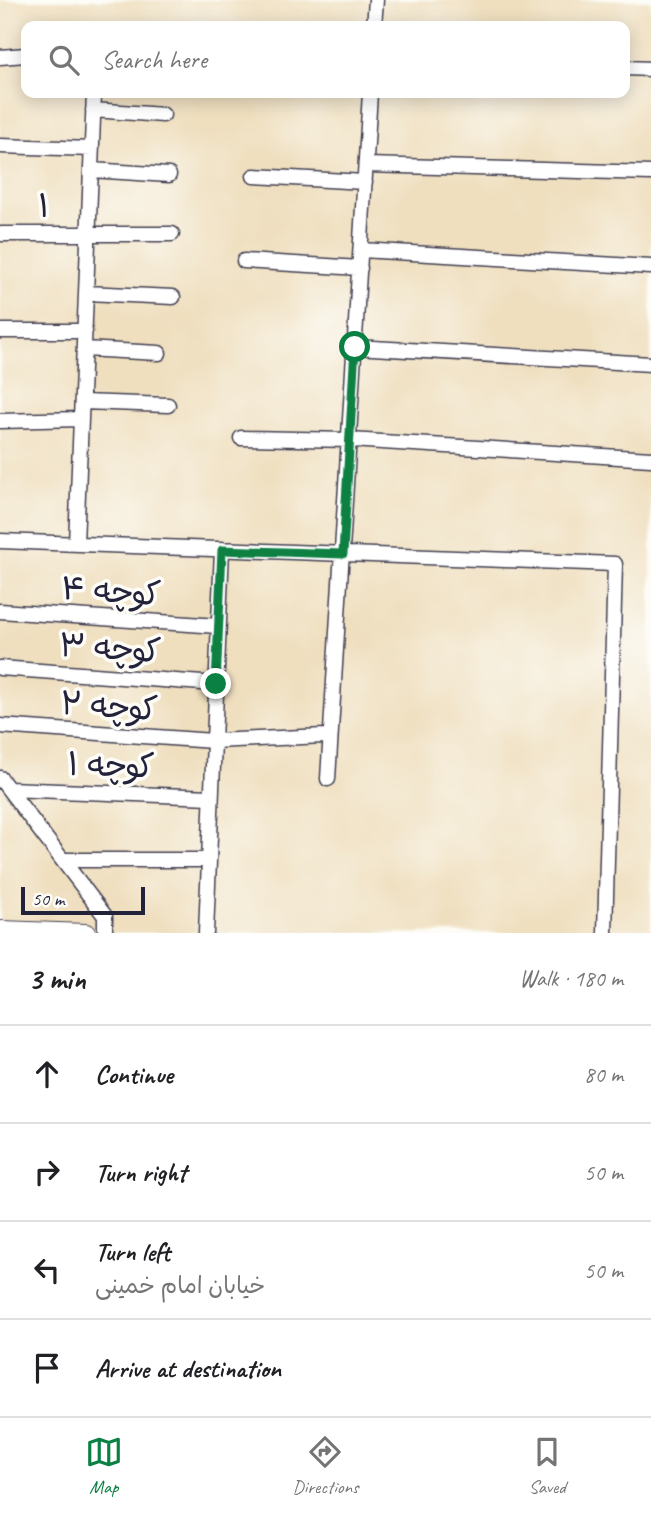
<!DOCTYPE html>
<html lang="en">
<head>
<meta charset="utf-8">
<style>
  body { margin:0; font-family:Caveat,"Playpen Sans Arabic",sans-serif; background:#f6f6f6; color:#202124 }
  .scale { position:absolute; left:21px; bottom:18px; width:124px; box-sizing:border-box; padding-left:7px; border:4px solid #22223b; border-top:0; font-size:19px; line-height:24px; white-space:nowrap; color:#22223b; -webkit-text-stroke:5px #fdfcf7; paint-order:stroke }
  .stop { position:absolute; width:21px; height:21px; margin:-16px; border:5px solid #0b8043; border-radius:50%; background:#fff }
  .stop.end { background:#0b8043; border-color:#fff; box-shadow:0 2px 7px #0008 }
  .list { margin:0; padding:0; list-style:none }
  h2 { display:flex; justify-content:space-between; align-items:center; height:91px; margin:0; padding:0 28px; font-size:30px }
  h2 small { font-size:23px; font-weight:400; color:#757577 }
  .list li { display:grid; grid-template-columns:46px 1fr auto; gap:21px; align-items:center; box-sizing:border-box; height:98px; padding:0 28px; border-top:2px solid #e0e0e0 }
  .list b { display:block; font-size:26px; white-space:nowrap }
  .list p { margin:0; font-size:23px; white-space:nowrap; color:#757577 }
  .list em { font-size:23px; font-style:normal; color:#757577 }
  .icon { flex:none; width:38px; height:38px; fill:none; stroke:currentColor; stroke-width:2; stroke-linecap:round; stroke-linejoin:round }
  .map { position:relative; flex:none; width:651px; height:933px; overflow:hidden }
  .search { position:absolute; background:#fff; box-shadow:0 4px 18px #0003; left:21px; right:21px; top:21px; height:77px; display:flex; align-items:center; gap:18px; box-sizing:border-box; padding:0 24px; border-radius:14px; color:#757577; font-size:26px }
  .sheet { height:483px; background:#fff }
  nav { display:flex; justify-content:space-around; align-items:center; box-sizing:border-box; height:98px; border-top:2px solid #e0e0e0; background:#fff; font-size:19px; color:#757577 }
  nav a { display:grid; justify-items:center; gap:4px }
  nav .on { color:#0b8043 }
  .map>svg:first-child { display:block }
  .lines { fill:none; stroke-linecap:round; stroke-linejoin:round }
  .minor-casing { stroke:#413e4f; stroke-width:17 }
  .tertiary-casing { stroke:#413e4f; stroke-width:20 }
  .minor { stroke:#fff; stroke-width:14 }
  .tertiary { stroke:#fff; stroke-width:18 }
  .route { stroke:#0b8043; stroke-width:9 }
  .labels { text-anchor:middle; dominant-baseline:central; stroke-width:7; stroke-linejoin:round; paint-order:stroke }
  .street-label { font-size:33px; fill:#22223b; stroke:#fdfcf7 }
</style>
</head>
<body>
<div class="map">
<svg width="651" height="933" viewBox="0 0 651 933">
  <rect width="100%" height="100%" fill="#fdfcf7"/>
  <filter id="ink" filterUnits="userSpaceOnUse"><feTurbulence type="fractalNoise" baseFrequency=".0143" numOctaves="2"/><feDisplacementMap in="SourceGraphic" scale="14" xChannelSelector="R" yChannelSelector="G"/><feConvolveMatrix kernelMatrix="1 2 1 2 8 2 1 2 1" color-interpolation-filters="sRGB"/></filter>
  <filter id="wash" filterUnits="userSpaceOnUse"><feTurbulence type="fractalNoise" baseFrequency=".00686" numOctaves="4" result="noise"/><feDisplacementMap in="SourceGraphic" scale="28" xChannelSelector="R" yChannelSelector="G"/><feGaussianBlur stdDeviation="1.57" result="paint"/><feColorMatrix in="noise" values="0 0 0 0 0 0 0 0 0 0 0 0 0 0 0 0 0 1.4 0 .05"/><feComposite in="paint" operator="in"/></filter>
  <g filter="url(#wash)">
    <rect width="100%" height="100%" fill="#efdfbf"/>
  </g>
  <g filter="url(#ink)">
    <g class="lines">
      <defs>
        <path id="minor" d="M374,26L376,0
          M0,57L26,55
          M625,68L651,69
          M93,110L163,115
          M0,146L92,149
          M366,165L651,173
          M91,170L169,175
          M254,176L365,182
          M0,234H172
          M361,250L651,267
          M244,261L360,268
          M86,293L173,297
          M0,331H85
          M355,347L651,364
          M84,349L159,353
          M82,402L168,405
          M0,421L81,419
          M241,438L350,440L651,459
          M0,541L615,564L605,933
          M76,544L94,93
          M0,611L218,626
          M0,668L216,684
          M0,726L213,741L325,736
          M0,778L105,916V933
          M328,779L370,93
          M9,789L211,797
          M64,860H209
          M206,933L222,549"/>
        <path id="tertiary" d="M0,930L86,933"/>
      </defs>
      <use href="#minor" class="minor-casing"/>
      <use href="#tertiary" class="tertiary-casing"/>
      <use href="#minor" class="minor"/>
      <use href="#tertiary" class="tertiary"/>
    </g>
  </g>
  <g class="lines" filter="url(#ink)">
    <path class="route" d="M216,684L222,550L343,554L355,347"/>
  </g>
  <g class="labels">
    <g class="street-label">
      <text x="44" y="206">۱</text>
      <text transform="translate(111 591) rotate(4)">کوچه ۴</text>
      <text transform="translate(110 648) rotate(4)">کوچه ۳</text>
      <text transform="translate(109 706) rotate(4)">کوچه ۲</text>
      <text transform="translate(111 765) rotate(2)">کوچه ۱</text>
    </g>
  </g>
</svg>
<div class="scale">50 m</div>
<div class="stop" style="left:355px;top:347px"></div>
<div class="stop end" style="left:216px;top:684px"></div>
<div class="search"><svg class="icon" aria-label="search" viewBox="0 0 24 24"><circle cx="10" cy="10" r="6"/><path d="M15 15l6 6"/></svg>Search here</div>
</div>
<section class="sheet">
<h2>3 min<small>Walk · 180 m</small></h2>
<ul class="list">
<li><svg class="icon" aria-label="ahead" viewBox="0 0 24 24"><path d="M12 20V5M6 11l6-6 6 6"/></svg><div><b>Continue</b></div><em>80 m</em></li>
<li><svg class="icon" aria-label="right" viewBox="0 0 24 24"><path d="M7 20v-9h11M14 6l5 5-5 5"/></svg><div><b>Turn right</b></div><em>50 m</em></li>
<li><svg class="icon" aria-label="left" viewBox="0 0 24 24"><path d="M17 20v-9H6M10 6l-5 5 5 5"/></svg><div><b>Turn left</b><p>خیابان امام خمینی</p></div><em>50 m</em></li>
<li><svg class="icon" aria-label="arrive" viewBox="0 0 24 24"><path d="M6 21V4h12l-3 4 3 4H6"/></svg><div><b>Arrive at destination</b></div></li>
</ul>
</section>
<nav>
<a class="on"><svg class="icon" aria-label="map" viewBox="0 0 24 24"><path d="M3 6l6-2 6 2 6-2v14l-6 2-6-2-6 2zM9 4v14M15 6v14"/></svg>Map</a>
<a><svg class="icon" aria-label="directions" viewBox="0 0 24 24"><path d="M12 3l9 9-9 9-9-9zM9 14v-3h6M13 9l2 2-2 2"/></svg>Directions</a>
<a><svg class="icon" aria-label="saved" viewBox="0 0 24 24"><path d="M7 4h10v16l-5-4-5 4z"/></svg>Saved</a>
</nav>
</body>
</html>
